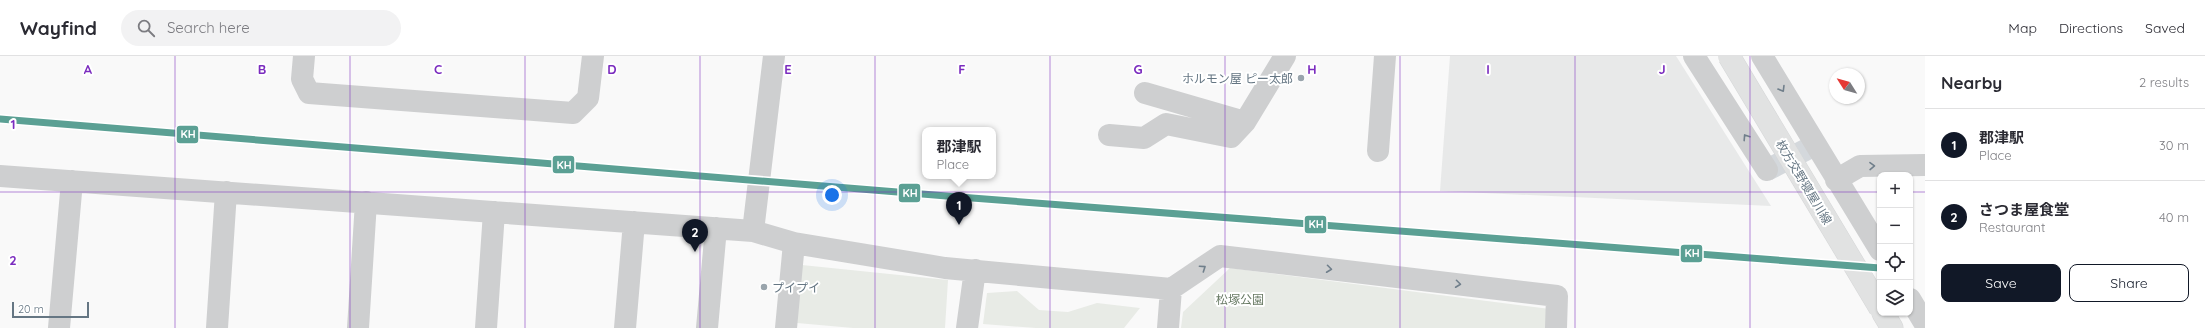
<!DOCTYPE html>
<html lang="en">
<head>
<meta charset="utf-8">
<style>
  body { margin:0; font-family:Quicksand,"Noto Sans JP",sans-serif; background:#f2f2f3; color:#2b2b33 }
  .controls { position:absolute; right:12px; bottom:12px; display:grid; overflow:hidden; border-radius:8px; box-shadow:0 1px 3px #0004 }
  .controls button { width:36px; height:36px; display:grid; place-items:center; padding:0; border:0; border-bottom:1px solid #e1e1e2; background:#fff; color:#2b2b33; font:20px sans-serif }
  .compass { position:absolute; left:1829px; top:12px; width:36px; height:36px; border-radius:50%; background:#fff; box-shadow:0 1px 3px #0004; rotate:307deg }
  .scale { position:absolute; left:12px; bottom:10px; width:77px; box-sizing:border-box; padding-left:4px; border:2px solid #657683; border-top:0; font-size:11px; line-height:14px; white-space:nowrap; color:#657683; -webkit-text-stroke:3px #fff; paint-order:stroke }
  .you { position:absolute; left:832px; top:139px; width:14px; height:14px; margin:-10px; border:3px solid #fff; border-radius:50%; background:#1a73e8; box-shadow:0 0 0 6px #1a73e833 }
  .badge { display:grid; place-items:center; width:26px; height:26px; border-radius:50%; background:#111827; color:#fff; font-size:13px; font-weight:700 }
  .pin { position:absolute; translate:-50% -33px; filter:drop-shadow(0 1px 2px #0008) }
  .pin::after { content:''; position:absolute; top:21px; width:14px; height:12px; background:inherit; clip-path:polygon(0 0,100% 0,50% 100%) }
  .popup { position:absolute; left:922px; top:71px; width:74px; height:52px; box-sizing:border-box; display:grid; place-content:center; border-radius:8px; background:#fff; filter:drop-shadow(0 1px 3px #0005); font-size:13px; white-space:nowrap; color:#7c7c81 }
  .popup b { font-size:15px; color:#2b2b33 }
  .popup::after { content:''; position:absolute; left:50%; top:100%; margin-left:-8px; border:8px solid transparent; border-top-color:#fff }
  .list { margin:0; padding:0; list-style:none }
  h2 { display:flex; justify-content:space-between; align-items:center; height:52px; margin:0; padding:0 16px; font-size:17px }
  h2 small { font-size:13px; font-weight:400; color:#7c7c81 }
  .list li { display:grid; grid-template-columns:26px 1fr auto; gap:12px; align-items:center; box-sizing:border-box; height:72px; padding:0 16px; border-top:1px solid #e1e1e2 }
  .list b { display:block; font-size:15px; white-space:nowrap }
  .list p { margin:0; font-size:13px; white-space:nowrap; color:#7c7c81 }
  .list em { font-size:13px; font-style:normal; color:#7c7c81 }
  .actions { display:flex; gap:8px; padding:12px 16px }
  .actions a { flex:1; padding:9px 0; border:1px solid #111827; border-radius:8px; text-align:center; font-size:14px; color:#111827 }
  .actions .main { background:#111827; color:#fff }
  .icon { flex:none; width:22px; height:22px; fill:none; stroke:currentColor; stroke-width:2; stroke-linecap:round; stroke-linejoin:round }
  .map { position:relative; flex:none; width:1925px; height:272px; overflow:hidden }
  header { display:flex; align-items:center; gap:24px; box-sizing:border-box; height:56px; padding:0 20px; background:#fff; border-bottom:1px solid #e1e1e2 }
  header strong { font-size:19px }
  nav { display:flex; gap:22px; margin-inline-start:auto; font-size:14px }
  .search { width:280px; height:36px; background:#f2f2f3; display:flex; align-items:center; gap:10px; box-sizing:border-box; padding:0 14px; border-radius:22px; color:#7c7c81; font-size:15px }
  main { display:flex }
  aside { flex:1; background:#fff }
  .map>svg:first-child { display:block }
  .built { fill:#e8e9e9 }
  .green { fill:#e8ebe6 }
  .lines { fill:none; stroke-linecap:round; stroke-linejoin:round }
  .minor-tunnel { stroke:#d4d8dc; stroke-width:22; stroke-dasharray:22 11; stroke-linecap:butt }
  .major-casing { stroke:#d5d6d7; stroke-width:23 }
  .minor { stroke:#cecfd0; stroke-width:22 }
  .major { stroke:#e1e2e2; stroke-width:22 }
  .major-bridge-casing { stroke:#d5d6d7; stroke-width:23; stroke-linecap:butt }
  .major-bridge { stroke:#e1e2e2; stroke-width:22 }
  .rail-1-casing { stroke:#fff; stroke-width:10 }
  .rail-1 { stroke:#5ba094; stroke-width:7 }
  .oneway { stroke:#707f8b }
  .grid { fill:none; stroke:#7b2cbf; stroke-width:1; stroke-opacity:0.55 }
  .poi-dot { fill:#99a4ac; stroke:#fff; stroke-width:1.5 }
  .labels { text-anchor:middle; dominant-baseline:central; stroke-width:4; stroke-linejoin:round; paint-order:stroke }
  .poi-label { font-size:12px; fill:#657683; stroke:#fff; text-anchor:end }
  .street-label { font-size:12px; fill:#657683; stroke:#fff }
  .park-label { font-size:12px; fill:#687a64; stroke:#fff }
  .grid-label { font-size:13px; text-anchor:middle; font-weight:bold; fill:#7b2cbf; stroke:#fff; stroke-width:4; stroke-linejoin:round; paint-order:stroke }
  .line-badge { stroke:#fff; stroke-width:1.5 }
  .badge-label { font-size:11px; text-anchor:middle; font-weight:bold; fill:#fff }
</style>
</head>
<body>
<header>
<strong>Wayfind</strong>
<div class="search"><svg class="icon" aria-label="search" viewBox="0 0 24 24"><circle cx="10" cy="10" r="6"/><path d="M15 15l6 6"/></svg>Search here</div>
<nav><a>Map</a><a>Directions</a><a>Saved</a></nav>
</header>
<main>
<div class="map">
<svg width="1925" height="272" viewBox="0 0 1925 272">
  <rect width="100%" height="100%" fill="#f9f9f9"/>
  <path class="built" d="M1450,0H1676L1771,150L1440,135Z"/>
  <path class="green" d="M802,209L948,224L945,272H853L797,267Z
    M1230,212L1550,253L1549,272H1181L1183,256Z
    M1017,235L1039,254L1068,256L1097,247L1140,252L1124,272H1036L983,268L987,237Z"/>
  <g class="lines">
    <path class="minor-tunnel" d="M1767,114L1815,89"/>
    <defs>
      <path id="major" d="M1883,257L1892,272"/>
    </defs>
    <use href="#major" class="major-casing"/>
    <path class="minor" d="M304,0L302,23L309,37L573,57L588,42L593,0
      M1694,0L1767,114
      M1762,0L1880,194
      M1145,37L1245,66
      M1109,79L1144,82L1166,68L1231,81L1245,66L1285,0
      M1378,95L1385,0
      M0,120L753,175L794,187L945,212L1171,233L1220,200L1557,240L1556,272
      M1836,124L1860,110L1925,109
      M753,175L774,0
      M1910,243L1925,268
      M59,272L72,125
      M217,272L226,136
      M358,272L366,146
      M486,272L494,156
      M625,272L634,166
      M707,272L716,172
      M786,272L794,187
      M967,272L975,214
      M1168,272L1171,233"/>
    <use href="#major" class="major"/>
    <defs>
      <path id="major-bridge" d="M1729,0L1880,252"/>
    </defs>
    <use href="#major-bridge" class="major-bridge-casing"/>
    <use href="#major-bridge" class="major-bridge"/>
    <defs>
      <path id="rail-1" d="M0,63L959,141L1880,212"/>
    </defs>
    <use href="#rail-1" class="rail-1-casing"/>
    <use href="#rail-1" class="rail-1"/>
  </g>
  <defs><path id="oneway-chevron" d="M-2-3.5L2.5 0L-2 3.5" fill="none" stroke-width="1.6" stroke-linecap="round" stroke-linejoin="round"/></defs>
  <g class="oneway">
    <use href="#oneway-chevron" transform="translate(1782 33) rotate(59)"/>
    <use href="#oneway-chevron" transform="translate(1746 81) rotate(-123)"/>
    <use href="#oneway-chevron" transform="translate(1872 110) rotate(-1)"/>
    <use href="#oneway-chevron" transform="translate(1203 212) rotate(-34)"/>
    <use href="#oneway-chevron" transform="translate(1329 213) rotate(7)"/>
    <use href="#oneway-chevron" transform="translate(1458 228) rotate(7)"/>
  </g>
  <path class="grid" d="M175,0V272M350,0V272M525,0V272M700,0V272M875,0V272M1050,0V272M1225,0V272M1400,0V272M1575,0V272M1750,0V272M0,136H1880M1910,136H1925"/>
  <g class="poi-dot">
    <circle cx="1301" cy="22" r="4"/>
    <circle cx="764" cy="231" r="4"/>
  </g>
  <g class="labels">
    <g class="poi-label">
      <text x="1293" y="22">ホルモン屋 ピー太郎</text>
      <text x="772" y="231" text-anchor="start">プイプイ</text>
    </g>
    <g class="street-label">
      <text transform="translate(1804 126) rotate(59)">枚方交野寝屋川線</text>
    </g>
    <g class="park-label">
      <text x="1240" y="243">松塚公園</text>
    </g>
  </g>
  <g class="grid-label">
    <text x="88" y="18">A</text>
    <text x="262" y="18">B</text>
    <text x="438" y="18">C</text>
    <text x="612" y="18">D</text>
    <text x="788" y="18">E</text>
    <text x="962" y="18">F</text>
    <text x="1138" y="18">G</text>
    <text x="1312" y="18">H</text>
    <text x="1488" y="18">I</text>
    <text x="1662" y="18">J</text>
    <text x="13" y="73">1</text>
    <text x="13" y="209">2</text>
  </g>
  <g class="line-badge">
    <rect x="176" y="69" width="23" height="19" rx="4" fill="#5ba094"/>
    <rect x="552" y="99" width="23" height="19" rx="4" fill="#5ba094"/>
    <rect x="898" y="127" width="23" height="20" rx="4" fill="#5ba094"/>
    <rect x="1304" y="159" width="23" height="19" rx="4" fill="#5ba094"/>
    <rect x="1680" y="188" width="23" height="19" rx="4" fill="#5ba094"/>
  </g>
  <g class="badge-label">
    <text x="188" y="82">KH</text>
    <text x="564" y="113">KH</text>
    <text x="910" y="141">KH</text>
    <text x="1316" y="172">KH</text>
    <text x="1692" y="201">KH</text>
  </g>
</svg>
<div class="controls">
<button>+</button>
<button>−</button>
<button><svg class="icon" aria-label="locate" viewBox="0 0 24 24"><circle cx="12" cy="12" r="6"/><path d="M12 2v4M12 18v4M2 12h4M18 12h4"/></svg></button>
<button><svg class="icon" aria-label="layers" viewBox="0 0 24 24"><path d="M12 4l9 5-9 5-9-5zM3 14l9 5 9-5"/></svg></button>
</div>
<svg class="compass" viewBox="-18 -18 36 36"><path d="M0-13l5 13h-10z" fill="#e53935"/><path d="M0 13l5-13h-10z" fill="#7c7c81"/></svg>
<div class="scale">20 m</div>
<div class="you"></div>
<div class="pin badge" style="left:959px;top:169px">1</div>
<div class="popup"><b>郡津駅</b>Place</div>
<div class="pin badge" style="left:695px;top:196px">2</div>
</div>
<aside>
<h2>Nearby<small>2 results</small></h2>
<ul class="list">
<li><span class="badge">1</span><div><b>郡津駅</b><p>Place</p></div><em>30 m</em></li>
<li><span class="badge">2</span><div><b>さつま屋食堂</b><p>Restaurant</p></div><em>40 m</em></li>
</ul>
<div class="actions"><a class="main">Save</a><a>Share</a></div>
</aside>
</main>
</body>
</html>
